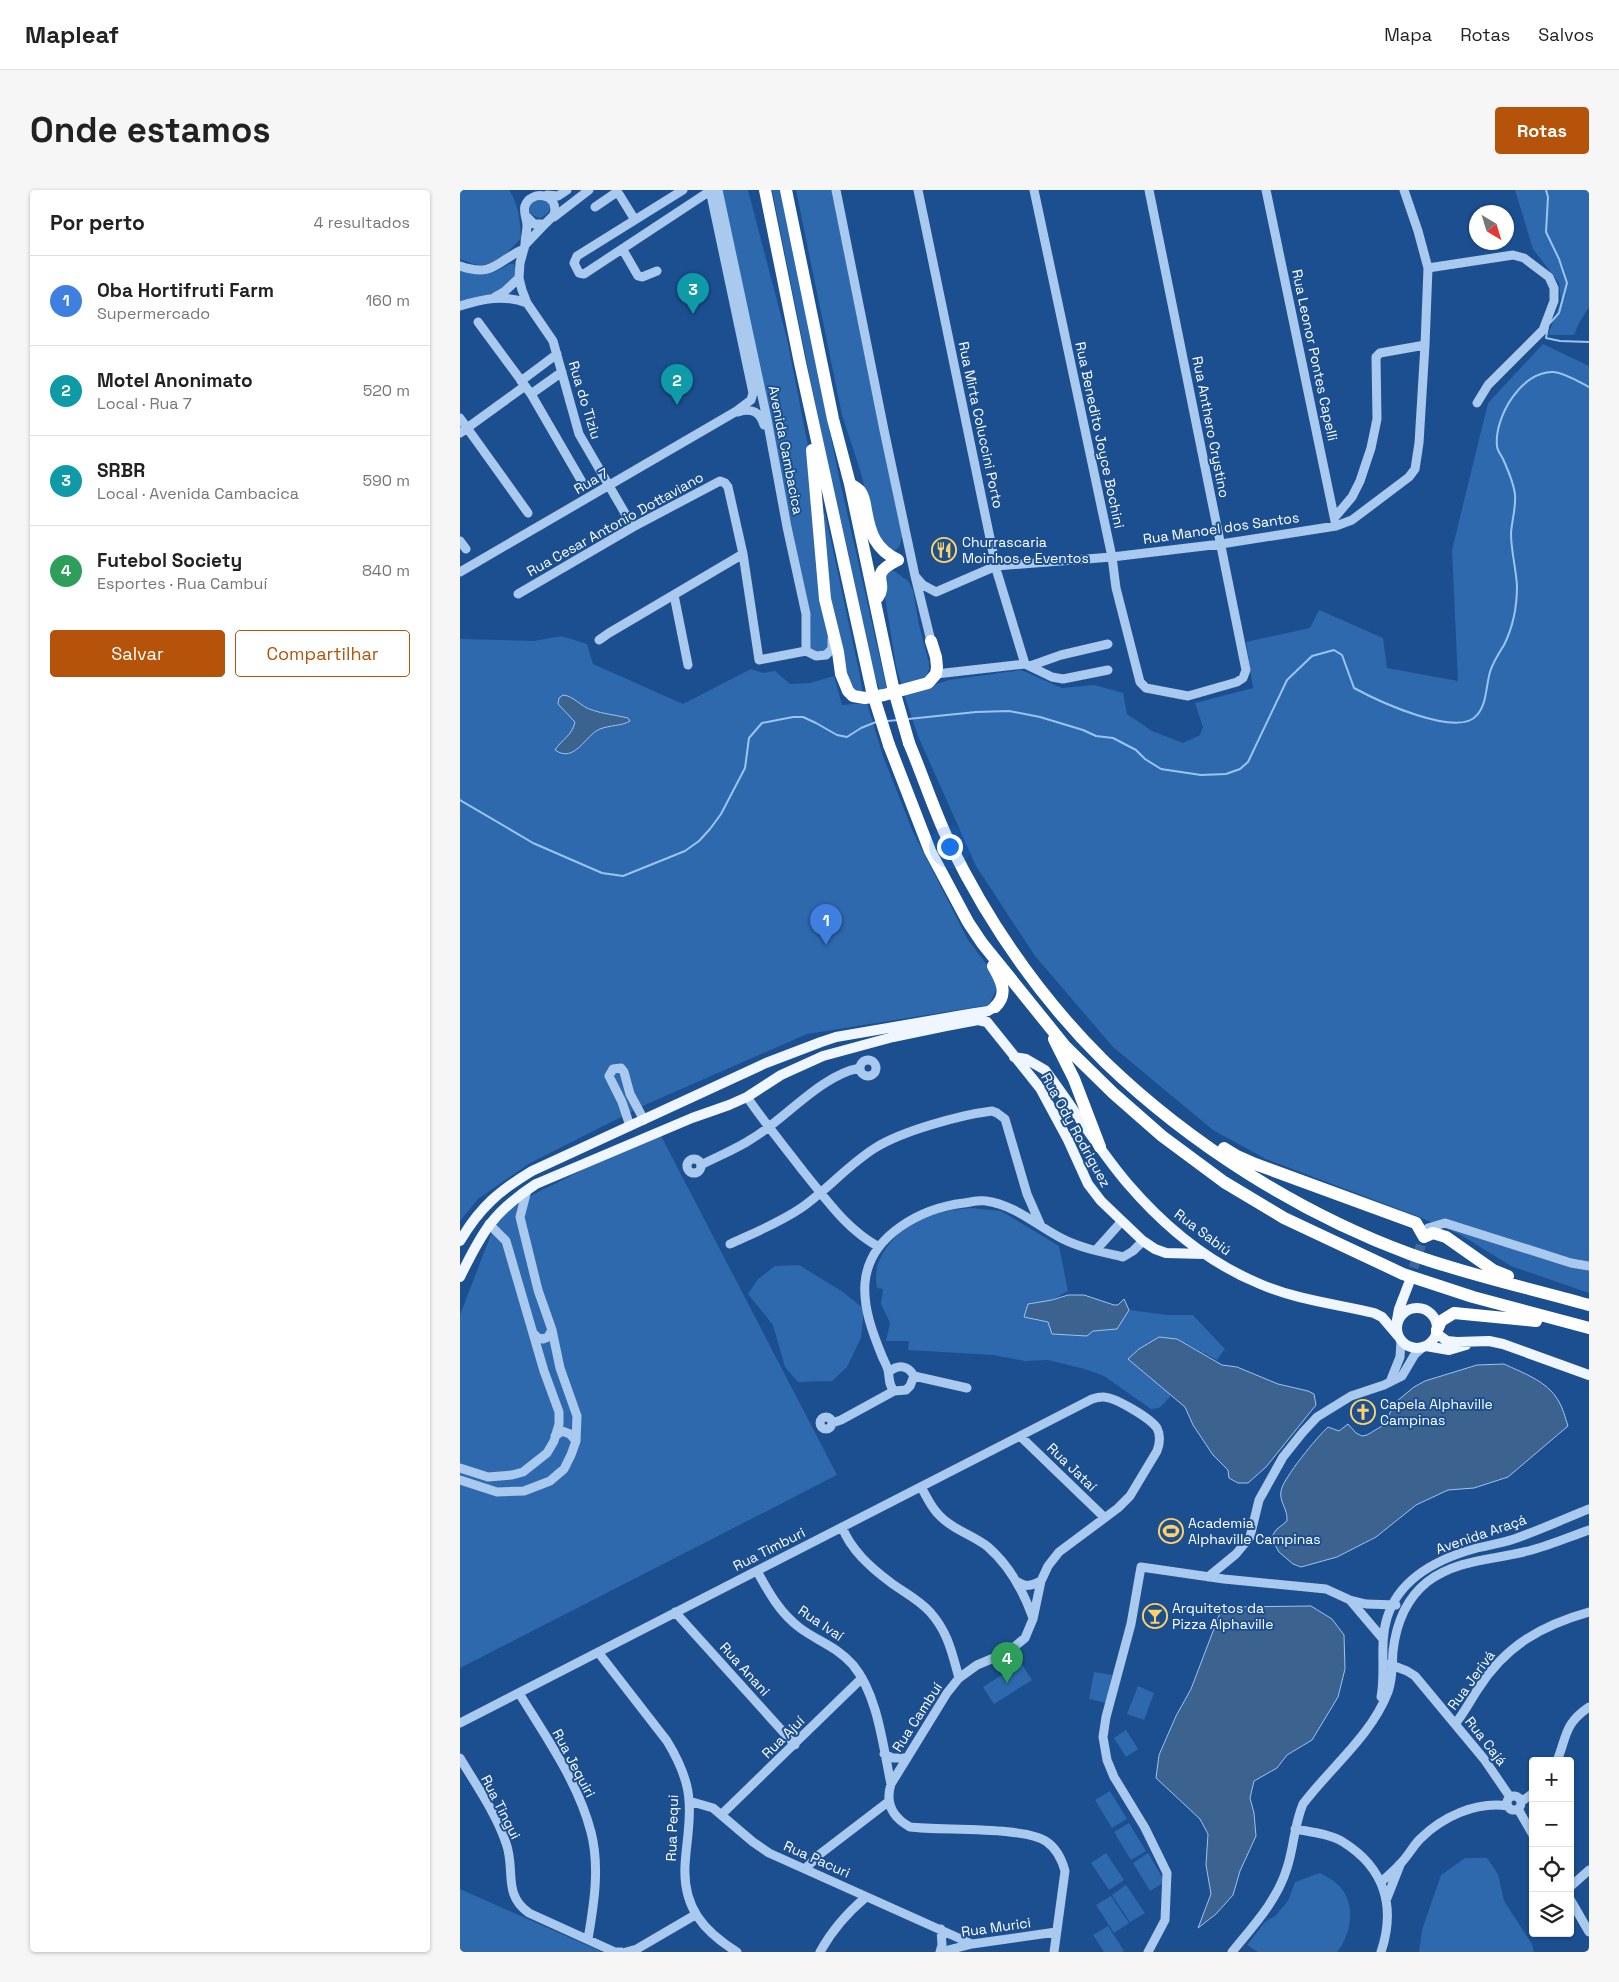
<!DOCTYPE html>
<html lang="pt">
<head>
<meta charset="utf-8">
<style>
  body { margin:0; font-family:"Space Grotesk",sans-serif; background:#f6f6f6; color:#222 }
  .controls { position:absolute; right:15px; bottom:15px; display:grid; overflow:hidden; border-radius:5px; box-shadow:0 1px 4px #0004 }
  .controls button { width:45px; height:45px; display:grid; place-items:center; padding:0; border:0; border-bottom:1px solid #e0e0e0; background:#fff; color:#222; font:25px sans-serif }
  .compass { position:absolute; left:1009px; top:15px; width:45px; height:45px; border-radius:50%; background:#fff; box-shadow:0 1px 4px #0004; rotate:142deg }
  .you { position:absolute; left:489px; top:656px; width:18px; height:18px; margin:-12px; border:4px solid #fff; border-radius:50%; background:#1a73e8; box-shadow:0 0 0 8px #1a73e833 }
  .badge { display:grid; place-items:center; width:32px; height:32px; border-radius:50%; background:#b45309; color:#fff; font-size:16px; font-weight:700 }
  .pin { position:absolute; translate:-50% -41px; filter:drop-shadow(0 1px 2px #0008) }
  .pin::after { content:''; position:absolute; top:26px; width:18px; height:15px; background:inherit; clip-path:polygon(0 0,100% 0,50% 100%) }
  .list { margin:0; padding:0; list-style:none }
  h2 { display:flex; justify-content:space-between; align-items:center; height:65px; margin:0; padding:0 20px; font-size:21px }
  h2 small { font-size:16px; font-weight:400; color:#767676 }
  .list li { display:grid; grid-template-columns:32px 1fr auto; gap:15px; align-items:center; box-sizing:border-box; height:90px; padding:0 20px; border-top:1px solid #e0e0e0 }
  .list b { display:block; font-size:19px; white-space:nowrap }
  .list p { margin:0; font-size:16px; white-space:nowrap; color:#767676 }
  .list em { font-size:16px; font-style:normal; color:#767676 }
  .actions { display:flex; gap:10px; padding:15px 20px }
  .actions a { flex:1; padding:11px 0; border:1px solid #b45309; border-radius:5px; text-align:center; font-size:18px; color:#b45309 }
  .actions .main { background:#b45309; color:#fff }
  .icon { flex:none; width:28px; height:28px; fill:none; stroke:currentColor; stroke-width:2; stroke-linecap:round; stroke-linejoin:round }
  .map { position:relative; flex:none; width:1129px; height:1762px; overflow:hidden; border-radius:5px }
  header { display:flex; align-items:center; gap:30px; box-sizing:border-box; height:70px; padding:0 25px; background:#fff; border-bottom:1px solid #e0e0e0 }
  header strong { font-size:24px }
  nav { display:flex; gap:28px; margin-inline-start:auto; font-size:18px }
  .intro { display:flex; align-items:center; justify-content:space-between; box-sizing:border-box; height:120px; padding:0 30px }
  h1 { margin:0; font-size:35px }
  .button { padding:12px 22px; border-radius:5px; background:#b45309; color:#fff; font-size:18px; font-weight:700 }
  main { display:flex; gap:30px; padding:0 30px }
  aside { flex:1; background:#fff; border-radius:5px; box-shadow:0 1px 4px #0004 }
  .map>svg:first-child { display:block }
  .green { fill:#2e69ad }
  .water { fill:#3c6290; stroke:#9cc4f0 }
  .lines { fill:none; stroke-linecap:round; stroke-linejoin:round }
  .stream { stroke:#9cc4f0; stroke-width:2 }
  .major-tunnel { stroke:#3d69a0; stroke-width:10; stroke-dasharray:10 5; stroke-linecap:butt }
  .minor { stroke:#a9c9ee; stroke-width:9 }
  .major { stroke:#f0f6ff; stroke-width:10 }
  .highway { stroke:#fff; stroke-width:12 }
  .highway-bridge { stroke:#fff; stroke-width:12 }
  .labels { text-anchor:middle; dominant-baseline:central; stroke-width:4; stroke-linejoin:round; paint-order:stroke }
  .street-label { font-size:14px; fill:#fff; stroke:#1b4f8f }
  .poi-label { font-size:14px; fill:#fff; stroke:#1b4f8f; text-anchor:start }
</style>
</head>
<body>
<header>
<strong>Mapleaf</strong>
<nav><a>Mapa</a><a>Rotas</a><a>Salvos</a></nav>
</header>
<div class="intro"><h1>Onde estamos</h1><a class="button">Rotas</a></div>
<main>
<aside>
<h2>Por perto<small>4 resultados</small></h2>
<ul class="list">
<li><span class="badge" style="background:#3f7fe0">1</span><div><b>Oba Hortifruti Farm</b><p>Supermercado</p></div><em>160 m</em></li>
<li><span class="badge" style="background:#0f9aa8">2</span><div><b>Motel Anonimato</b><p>Local · Rua 7</p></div><em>520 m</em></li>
<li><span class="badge" style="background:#0f9aa8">3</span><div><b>SRBR</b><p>Local · Avenida Cambacica</p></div><em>590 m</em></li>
<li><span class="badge" style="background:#2e9e5b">4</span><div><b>Futebol Society</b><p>Esportes · Rua Cambuí</p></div><em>840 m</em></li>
</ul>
<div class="actions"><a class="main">Salvar</a><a>Compartilhar</a></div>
</aside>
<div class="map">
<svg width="1129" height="1762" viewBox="0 0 1129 1762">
  <rect width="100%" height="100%" fill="#1b4f8f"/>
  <path class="green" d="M0,0H49C59,14 60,32 61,48C51,59 35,76 20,75C14,75 6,71 0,69Z
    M261,0H288L327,149L349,261L370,456L364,463L352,462L350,458L351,429Z
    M312,0H321L379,287L427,500L420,501L414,484L368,277Z
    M336,0H372L442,344C441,352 441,360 431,361L418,348L400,280L382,225Z
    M1055,0H1129V117L1119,133L1114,145H1088L1101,111L1099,93L1073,59Z
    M84,7L90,16L89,22L81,28C72,27 68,22 69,14Z
    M49,74H54C65,99 16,110 0,115V76C24,84 26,89 49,74Z
    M1083,154L1129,176V1103L1051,1076L1001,1045L962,1028L806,969L753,940L653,857L575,766L516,676L458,546L444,504L489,490L561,480L602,498L634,495L663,503L667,524L692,541L723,553L740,545L743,537L735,513L793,498L786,452L850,438L859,420L923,448L927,478L998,491L992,360L1028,213Z
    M365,323L400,486L403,505L399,504L387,491L369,409L361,326Z
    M429,380L434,381L448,391L453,400L459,435L469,473V479L466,487L442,496L436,476L423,395Z
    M101,446L127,454L133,474L223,514L291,479L303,483L315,481L330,494L350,493L374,486L382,515L407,513L423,566L453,642L508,750L527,775L537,798L529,815L347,844L187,914L70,973L18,1009L0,1031V449L74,451Z
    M199,942L377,1285L0,1478V1125L40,1021Z
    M512,1018L541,1021L599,1056L608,1101L592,1110L568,1114L564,1127L633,1141L657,1139L669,1120L708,1125H733L765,1159L757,1170L717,1149L668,1169L710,1202V1207L699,1218L691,1219L644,1186L625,1179L588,1170L565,1171L533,1165L448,1160L449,1151H426L430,1133L421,1114L423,1099L417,1098C410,1066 439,1038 466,1027C481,1021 496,1019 512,1018Z
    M339,1075L383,1102L404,1119L401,1148L387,1177L372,1191L338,1192L325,1177L313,1135L288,1104L298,1089L315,1076Z
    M561,1473L572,1490L534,1514L523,1497Z
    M634,1482L652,1485L647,1513L629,1509Z
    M678,1496L694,1503L684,1530L667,1524Z
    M666,1540L678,1559L666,1567L654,1548Z
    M650,1601L667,1629L652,1638L635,1610Z
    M669,1633L686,1661L671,1670L654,1642Z
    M646,1663L664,1690L649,1700L631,1673Z
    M688,1663L705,1692L690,1701L673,1673Z
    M1005,1668H1027L1038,1684L1044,1711L1072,1754L1074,1762H959L962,1740L981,1685Z
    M860,1683C865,1686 872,1689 877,1694C897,1711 892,1744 877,1762H798L787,1755L805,1732L815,1726L828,1711L835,1692Z
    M666,1695L685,1723L670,1732L652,1705Z
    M0,1699L142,1762H2L0,1758Z
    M651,1706L669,1733L654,1743L636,1715Z
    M648,1736L664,1761L662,1762H644L633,1745Z"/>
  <path class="water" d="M103,505C114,506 121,517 132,520C143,524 156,525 168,528L170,531C162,536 150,535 140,539C125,545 115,574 95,560C102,549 112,546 115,532L98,514L99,508Z
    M608,1105H624L654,1115H658L664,1109L669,1120L657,1139L633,1141L627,1146L592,1144L588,1132L564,1127L568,1114L592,1110Z
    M699,1147L717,1149L762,1175L777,1177L818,1194L848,1201L854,1204L856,1215L806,1277L788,1293H778L769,1288L768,1280L753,1265L733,1235L725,1217L668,1169L679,1159Z
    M1044,1174C1063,1183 1087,1191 1098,1210C1103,1218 1105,1227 1108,1236L1048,1287L1014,1298L988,1300L956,1315L916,1347L877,1367L841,1377L833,1374L819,1362L811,1348L816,1340L827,1331C828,1319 819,1312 821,1301C823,1288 858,1246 868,1237L879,1241L888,1234L896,1243L902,1246L907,1245L922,1236L937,1211L954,1197L965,1191L1017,1175Z
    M851,1416L872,1429L884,1445L885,1479L878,1507L852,1550L827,1565L817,1578L794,1591L790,1608L794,1623L796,1646L780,1681L773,1705L756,1724L738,1738L751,1704L746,1675L748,1644L740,1629L696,1588L699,1565L716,1526L731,1499L760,1423L769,1417Z"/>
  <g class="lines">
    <path class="stream" d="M1086,0L1088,7L1086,42L1099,69L1107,93L1099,123L1090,133
      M1088,137L1086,148L1100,151L1129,152
      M448,529L516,522L549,521L580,527L623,540L636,546L653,548L676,560L685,569L701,579L741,585L766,584L780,579L788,572L827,490L852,466L874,460L882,465L894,498C916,510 998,549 1017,525C1027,514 1026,495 1030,482C1033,472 1039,463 1044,455C1053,437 1057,416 1057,396C1056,378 1051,361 1051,343C1052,330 1056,318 1055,305C1054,294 1048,280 1043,269C1041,265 1037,260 1037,256C1034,227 1062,180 1094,182C1105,183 1119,192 1129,197
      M428,531L438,530
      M0,610L73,653L142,683L163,686L225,661L239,651L250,639L261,624L285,578L289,548L302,533L333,527H343L356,533L377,545L387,547L401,538L416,532"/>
    <path class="major-tunnel" d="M949,1092L961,1055"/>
    <path class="minor" d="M223,0L117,66L114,73L119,83L124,84L250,1
      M258,0L307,229L327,337L346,424V461L356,466L366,465L372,459V449
      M376,0L424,240L455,386L471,451
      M458,0L537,382L565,474
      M574,0L652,367L656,398L680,492L686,498L728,506L777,492L783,488L786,480L689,0
      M806,0L876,336
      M87,5L98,6L107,0
      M135,17L154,4H159L175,30
      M94,27L129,0
      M85,34L65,55L60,73L59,88L62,100L67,113L93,151L119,244L173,337
      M65,55C65,49 67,42 67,35C67,29 63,22 65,16C70,0 100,2 94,25L85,34H74L66,26
      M163,60L178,86L182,87L197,81
      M0,76C34,88 36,71 64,59
      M968,78L1053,65L1064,68L1089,87L1094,98V111L1083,140L1028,195L1017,213
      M35,107L44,102L59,88
      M0,116C23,109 43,104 67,113
      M18,132L71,204L122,292
      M61,191L97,164
      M71,204L102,182
      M278,222C291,218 300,221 304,235
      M0,228L68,323
      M0,243L65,196
      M875,327L892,307L900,291L911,258L917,229L916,167L920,163L965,155
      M0,351L6,359
      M0,382L275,222L291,210L293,203L250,0
      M455,386L463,395L476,402L536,376L652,367L761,354L876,336L892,330L949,287L955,279L959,253L965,155L968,78L958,41L944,0
      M58,404L173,337L260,291L265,293L268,297L283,364L299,470L346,461
      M214,405L228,475
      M139,450L149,443L283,364
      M570,476L601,465L648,454
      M476,484L565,474L592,487L603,489L648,480
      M400 878a8 8 0 1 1 16 0a8 8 0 1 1-16 0Z
      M287,907C304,932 324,956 343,981C366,1009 386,1039 419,1057
      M170,936L162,912L149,886L153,879L161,878L164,882L170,904L184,930
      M227 976a7 7 0 1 1 14 0a7 7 0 1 1-14 0Z
      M241,975C258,966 277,959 293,948C326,928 361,885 400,878
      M964,1046L968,1038L985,1033L1111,1073L1129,1076
      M270,1054C294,1043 319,1033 341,1018C367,1000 388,975 415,958C442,941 500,925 532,921L537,923L545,929L567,1004L581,1036
      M636,1060L662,1031
      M73,1143L78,1148L83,1149L88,1147L92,1140
      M429,1182C438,1174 448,1175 454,1186L507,1198
      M930,1192L940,1167L941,1151
      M434,1201C428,1194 430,1189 428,1180C427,1176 424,1171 422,1166C413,1144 403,1118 405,1093C409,1045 462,1018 504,1013C511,1012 519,1010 526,1011C555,1015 576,1035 601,1048C620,1058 642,1062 663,1067L673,1061L683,1051
      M360 1233a6 6 0 1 1 12 0a6 6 0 1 1-12 0Z
      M372,1233L381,1230L434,1201L446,1200L450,1196L454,1186
      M95,1246L102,1241L110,1244L116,1251
      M560,1246L645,1328
      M0,1278L28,1287L52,1285L63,1282L87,1263L94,1251L99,1234V1222L84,1181L46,1051L29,1034
      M0,1290L37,1302L64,1301L90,1291L104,1279L111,1265L116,1251L117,1226L100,1178L92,1140L78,1100L60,1027L67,1000
      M461,1297C467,1307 471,1318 480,1326C493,1340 513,1345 528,1357C550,1376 563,1400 573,1428
      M382,1337C391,1360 410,1377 430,1392C443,1402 458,1409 470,1422C488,1442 492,1463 499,1488
      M297,1381C309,1403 320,1423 340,1438C359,1452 376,1456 393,1475C418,1505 423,1557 431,1594
      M748,1387L776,1364L790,1347L799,1310L823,1267L843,1242L857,1227L891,1206L924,1195L942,1186L955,1164L962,1158
      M558,1392C567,1398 572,1395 581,1391
      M890,1410L906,1414L936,1415
      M215,1422L335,1555
      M138,1462L207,1551C218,1569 228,1590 229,1611C231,1633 226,1654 225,1676C223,1717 243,1741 277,1762
      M929,1474L947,1481L955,1486L1024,1569L1050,1607
      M59,1503C86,1547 118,1592 131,1642C140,1677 134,1714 128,1749
      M921,1507C926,1481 919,1454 927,1428C939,1388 980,1368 1017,1358C1029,1355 1042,1353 1054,1349C1080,1340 1104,1329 1129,1319
      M0,1533L632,1209C635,1208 639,1207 643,1207C655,1207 690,1228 697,1238C701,1246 700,1253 697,1261L670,1306L658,1318L599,1362L588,1376L581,1391L573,1429L565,1448L548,1462L517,1475L499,1488L487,1503L431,1594C425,1613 432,1627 450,1637C481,1641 566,1636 587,1652C597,1659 602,1670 605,1681L594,1762
      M995,1534C1004,1523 1010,1511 1018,1499C1045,1456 1082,1435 1129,1422
      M424,1564L433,1568H447
      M0,1568C16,1595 36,1623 46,1653C56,1680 42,1704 69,1723L155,1762H161
      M1097,1571C1107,1546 1104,1534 1129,1517
      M1047 1613a7 7 0 1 1 14 0a7 7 0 1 1-14 0Z
      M229,1611L253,1618L293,1652L309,1663L512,1754
      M1061,1612L1073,1603
      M1058,1619L1073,1645
      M262,1624L402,1488
      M835,1639C851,1642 870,1644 883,1652C925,1678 936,1717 921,1762
      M346,1678L360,1664L428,1612
      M921,1692C928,1686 935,1680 941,1673C948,1666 953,1656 960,1649C982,1627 1016,1611 1048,1616
      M1110,1697L1129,1680
      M927,1708L940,1675
      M1110,1709L1129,1742
      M166,1762L177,1759L235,1725
      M360,1762C372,1740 387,1723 406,1707
      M480,1762L512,1754L596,1742
      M480,1762L482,1755L481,1739
      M688,1762L705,1730L707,1683L685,1638L654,1587L647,1570L643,1547L646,1527L671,1434L681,1377L764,1389L866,1399L890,1410L923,1449
      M772,1762C793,1736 817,1711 827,1678C834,1657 834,1635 843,1614C871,1577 911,1546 928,1502C933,1488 932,1476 933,1461C936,1435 946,1409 967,1392C997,1369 1034,1370 1068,1361C1088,1356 1109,1347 1129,1340"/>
    <path class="major" d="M527,832L580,898L608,950L628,994L641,1011L683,1051L695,1059L706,1063L745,1064
      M554,867L566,869L585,880C613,917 638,959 668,994C704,1036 749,1073 800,1094C837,1110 876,1114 914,1123L922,1127L939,1147
      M0,1051C20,1017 39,1001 72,981L306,873L361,852L376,847L509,824L528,821L535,817
      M0,1087C22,1042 33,1022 76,994L232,928L269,915L287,907L321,885L363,866L433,847L486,836L518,830L527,832
      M937 1138a20 20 0 1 1 40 0a20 20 0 1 1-40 0Z
      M937,1130L939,1119L949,1093
      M976,1143L987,1151L997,1152L1029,1151L1043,1154L1129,1185
      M966,1156L989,1160L1006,1155"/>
    <path class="highway" d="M305,0L340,173L412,501
      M326,0L373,229L390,294L433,497
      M352,260L365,409L378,462L381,484L388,501L393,506L405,508L424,505L468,493L476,484L477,477L476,467L471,451
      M390,294C393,296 397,298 400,301C404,306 405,313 406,320C410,343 415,359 438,370
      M418,407C429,390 406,386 438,370
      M449,553C463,586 474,621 489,652C528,732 581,809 645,872C730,954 839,1023 950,1064C1008,1085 1069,1098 1129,1115
      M429,555L470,661L508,732L522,753L605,856L653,903L702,946L764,992L824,1028L943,1084L1013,1107L1129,1138
      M533,776C541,790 549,804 535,817
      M594,849L614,889L640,957
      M764,958L777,966L795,974L956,1033L964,1047L973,1043L986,1047L1033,1080L1048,1086
      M977,1140L981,1131L994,1123L1076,1131"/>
    <path class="highway-bridge" d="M433,497L449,553
      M412,501L429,555"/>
  </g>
  <defs>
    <symbol id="restaurant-ring" viewBox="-11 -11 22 22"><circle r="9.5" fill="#1b4f8f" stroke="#ffd166" stroke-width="1.5"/><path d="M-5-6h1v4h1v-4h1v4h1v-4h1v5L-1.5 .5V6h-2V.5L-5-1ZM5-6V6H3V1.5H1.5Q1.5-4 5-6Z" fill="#ffd166"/></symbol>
    <symbol id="church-ring" viewBox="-11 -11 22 22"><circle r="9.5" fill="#1b4f8f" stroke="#ffd166" stroke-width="1.5"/><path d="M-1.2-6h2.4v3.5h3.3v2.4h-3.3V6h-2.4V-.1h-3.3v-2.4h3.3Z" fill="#ffd166"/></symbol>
    <symbol id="stadium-ring" viewBox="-11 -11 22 22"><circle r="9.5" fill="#1b4f8f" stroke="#ffd166" stroke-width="1.5"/><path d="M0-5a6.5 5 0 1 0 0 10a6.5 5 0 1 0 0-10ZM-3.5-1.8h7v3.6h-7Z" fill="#ffd166"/></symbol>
    <symbol id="bar-ring" viewBox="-11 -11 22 22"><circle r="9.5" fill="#1b4f8f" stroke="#ffd166" stroke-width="1.5"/><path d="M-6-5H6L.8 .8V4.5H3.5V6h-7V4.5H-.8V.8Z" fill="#ffd166"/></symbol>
  </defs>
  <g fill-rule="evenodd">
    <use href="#restaurant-ring" x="470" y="346" width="28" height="28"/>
    <use href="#church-ring" x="889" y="1208" width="28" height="28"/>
    <use href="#stadium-ring" x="697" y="1327" width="28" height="28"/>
    <use href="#bar-ring" x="681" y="1412" width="28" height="28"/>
  </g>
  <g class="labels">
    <g class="street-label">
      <text transform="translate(855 165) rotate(78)">Rua Leonor Pontes Capelli</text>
      <text transform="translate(125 210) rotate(73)">Rua do Tiziu</text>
      <text transform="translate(521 235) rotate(78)">Rua Mirta Coluccini Porto</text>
      <text transform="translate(751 237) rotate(79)">Rua Anthero Crystino</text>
      <text transform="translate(640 245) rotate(78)">Rua Benedito Joyce Bochini</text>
      <text transform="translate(326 260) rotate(79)">Avenida Cambacica</text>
      <text transform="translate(131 291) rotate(-30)">Rua 7</text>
      <text transform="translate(155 334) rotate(-29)">Rua Cesar Antonio Dottaviano</text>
      <text transform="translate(761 338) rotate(-8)">Rua Manoel dos Santos</text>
      <text transform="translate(616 940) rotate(61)">Rua Ody Rodriguez</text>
      <text transform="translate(743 1042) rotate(37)">Rua Sabiú</text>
      <text transform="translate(612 1277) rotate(44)">Rua Jataí</text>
      <text transform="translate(1021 1344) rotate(-19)">Avenida Araçá</text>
      <text transform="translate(309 1359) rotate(-27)">Rua Timburi</text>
      <text transform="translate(361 1433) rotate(34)">Rua Ivaí</text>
      <text transform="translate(285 1479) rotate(48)">Rua Anani</text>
      <text transform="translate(1011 1490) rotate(-54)">Rua Jerivá</text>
      <text transform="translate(457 1527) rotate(-57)">Rua Cambuí</text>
      <text transform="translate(323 1547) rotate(-45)">Rua Ajuí</text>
      <text transform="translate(1026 1551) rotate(52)">Rua Cajá</text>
      <text transform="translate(114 1573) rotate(62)">Rua Jequiri</text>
      <text transform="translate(41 1617) rotate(63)">Rua Tingui</text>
      <text transform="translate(212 1638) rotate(-88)">Rua Pequi</text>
      <text transform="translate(357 1669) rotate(24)">Rua Pacuri</text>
      <text transform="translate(536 1737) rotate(-8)">Rua Murici</text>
    </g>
    <g class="poi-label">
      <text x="502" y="352">Churrascaria<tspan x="502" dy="16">Moinhos e Eventos</tspan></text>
      <text x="920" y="1214">Capela Alphaville<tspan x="920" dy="16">Campinas</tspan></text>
      <text x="728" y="1333">Academia<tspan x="728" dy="16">Alphaville Campinas</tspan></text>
      <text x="712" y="1418">Arquitetos da<tspan x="712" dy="16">Pizza Alphaville</tspan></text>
    </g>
  </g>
</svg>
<div class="controls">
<button>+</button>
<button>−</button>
<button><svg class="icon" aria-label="locate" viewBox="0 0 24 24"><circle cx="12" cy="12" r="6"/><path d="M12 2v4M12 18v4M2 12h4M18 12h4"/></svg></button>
<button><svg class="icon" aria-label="layers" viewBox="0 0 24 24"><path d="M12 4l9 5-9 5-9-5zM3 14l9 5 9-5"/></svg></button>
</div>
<svg class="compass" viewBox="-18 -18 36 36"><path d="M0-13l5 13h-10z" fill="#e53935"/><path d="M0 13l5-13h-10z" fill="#767676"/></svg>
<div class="you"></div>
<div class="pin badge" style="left:366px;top:755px;background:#3f7fe0">1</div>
<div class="pin badge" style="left:217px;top:215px;background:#0f9aa8">2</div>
<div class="pin badge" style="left:233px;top:124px;background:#0f9aa8">3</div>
<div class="pin badge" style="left:547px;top:1493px;background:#2e9e5b">4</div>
</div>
</main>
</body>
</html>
